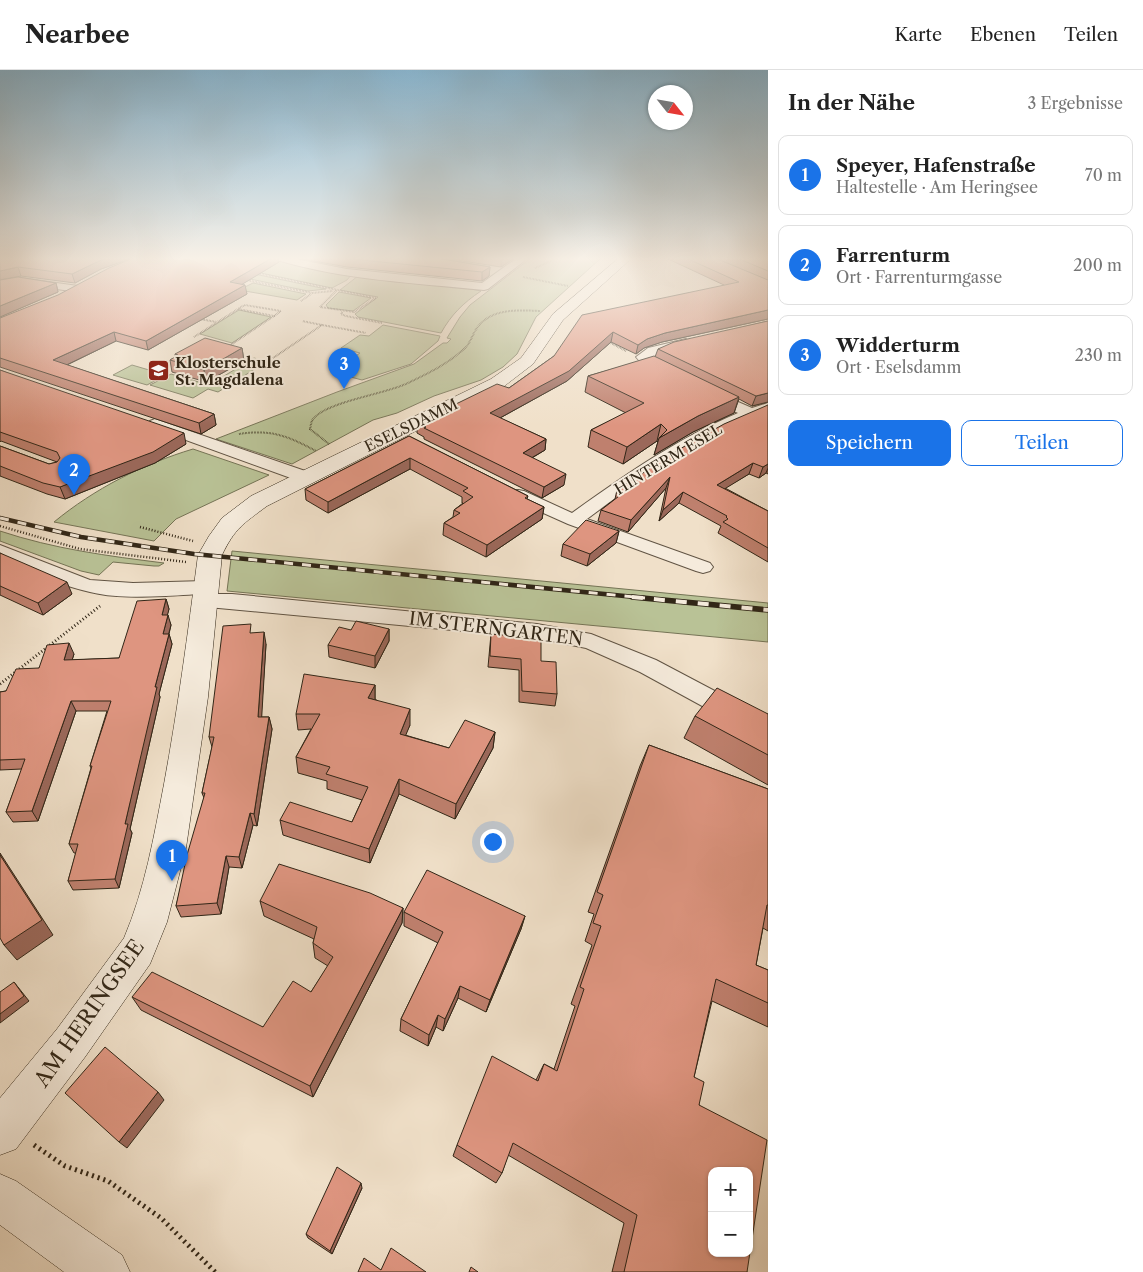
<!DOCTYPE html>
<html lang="de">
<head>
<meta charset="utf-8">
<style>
  body { margin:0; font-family:"Libre Caslon Text",serif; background:#f6f6f6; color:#222 }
  .controls { position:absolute; right:15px; bottom:15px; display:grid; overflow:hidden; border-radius:10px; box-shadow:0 1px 4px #0004 }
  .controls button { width:45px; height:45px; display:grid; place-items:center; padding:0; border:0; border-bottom:1px solid #e0e0e0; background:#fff; color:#222; font:25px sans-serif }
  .compass { position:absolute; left:648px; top:15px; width:45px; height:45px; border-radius:50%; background:#fff; box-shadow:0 1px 4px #0004; rotate:121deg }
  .you { position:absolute; left:492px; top:771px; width:18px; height:18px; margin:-12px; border:4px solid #fff; border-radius:50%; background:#1a73e8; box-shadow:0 0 0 8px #1a73e833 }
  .badge { display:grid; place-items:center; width:32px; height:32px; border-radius:50%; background:#1a73e8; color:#fff; font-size:16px; font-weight:700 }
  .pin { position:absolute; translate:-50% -41px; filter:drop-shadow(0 1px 2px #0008) }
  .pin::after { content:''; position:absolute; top:26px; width:18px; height:15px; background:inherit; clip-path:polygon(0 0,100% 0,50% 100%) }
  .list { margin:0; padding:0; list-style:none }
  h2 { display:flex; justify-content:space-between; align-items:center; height:65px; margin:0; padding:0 20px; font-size:21px }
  h2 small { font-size:16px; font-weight:400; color:#767676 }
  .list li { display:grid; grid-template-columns:32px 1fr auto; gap:15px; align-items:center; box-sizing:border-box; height:80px; margin:0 10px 10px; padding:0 10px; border:1px solid #e0e0e0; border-radius:10px }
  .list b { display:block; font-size:19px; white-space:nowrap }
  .list p { margin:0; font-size:16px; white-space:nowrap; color:#767676 }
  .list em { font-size:16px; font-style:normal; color:#767676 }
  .actions { display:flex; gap:10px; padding:15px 20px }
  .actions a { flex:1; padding:11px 0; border:1px solid #1a73e8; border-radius:10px; text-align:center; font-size:18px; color:#1a73e8 }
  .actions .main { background:#1a73e8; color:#fff }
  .map { position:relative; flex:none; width:768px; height:1202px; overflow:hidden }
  header { display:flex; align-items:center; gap:30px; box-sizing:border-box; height:70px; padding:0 25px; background:#fff; border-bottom:1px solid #e0e0e0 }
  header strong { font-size:24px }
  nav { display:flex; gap:28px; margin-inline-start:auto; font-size:18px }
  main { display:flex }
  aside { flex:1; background:#fff }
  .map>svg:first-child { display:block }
  .green { fill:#b9c296; stroke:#757456 }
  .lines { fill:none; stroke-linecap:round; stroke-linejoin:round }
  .street-casing { stroke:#615444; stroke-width:2 }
  .secondary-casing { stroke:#312617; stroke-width:1 }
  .path-far3 { stroke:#312617; stroke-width:2; stroke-dasharray:0.5 1; stroke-linecap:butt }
  .path-far2 { stroke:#312617; stroke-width:2.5; stroke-dasharray:1 2; stroke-linecap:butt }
  .path-far1 { stroke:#312617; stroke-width:3; stroke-dasharray:1 2.5; stroke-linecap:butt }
  .path { stroke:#312617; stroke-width:5; stroke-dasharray:2 4; stroke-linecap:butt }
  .street { fill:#f5ebdc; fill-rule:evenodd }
  .secondary { fill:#f5ebdc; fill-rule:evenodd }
  .rail-far1-casing { stroke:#312617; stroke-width:4.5 }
  .rail-casing { stroke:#312617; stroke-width:5.5 }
  .rail-far1 { stroke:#f5ebdc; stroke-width:3; stroke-dasharray:9; stroke-linecap:butt }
  .rail { stroke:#f5ebdc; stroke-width:4; stroke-dasharray:11; stroke-linecap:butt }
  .wall { fill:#bf806e; stroke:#312617 }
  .shaded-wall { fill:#9b685a; stroke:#312617 }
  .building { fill:#de9580; stroke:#312617; fill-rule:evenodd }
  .labels { text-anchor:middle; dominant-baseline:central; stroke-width:4; stroke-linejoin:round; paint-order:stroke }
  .far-poi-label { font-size:15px; font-weight:bold; fill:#312617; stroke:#f5ebdc; text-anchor:start }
  .far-street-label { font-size:15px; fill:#312617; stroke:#f5ebdc }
  .street-label { font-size:18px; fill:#312617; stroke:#f5ebdc }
  .near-street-label { font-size:21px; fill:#312617; stroke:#f5ebdc }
</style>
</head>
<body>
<header>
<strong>Nearbee</strong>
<nav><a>Karte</a><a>Ebenen</a><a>Teilen</a></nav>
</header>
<main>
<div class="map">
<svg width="768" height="1202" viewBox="0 0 768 1202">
  <rect width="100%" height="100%" fill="#f0e0c9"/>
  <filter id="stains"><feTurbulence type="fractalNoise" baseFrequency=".004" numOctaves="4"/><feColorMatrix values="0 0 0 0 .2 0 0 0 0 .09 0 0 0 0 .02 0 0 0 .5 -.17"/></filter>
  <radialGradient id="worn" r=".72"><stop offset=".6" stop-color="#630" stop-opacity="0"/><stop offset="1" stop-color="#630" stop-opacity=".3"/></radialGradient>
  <path class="green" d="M531,188H601L536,247L517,284L503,297L481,310L434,326L397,343L373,350L292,394L216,369L337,322L414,294L443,273H447L451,269L447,268L460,247L470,235Z
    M277,190L351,205L347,210L332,218L209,192Z
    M235,200L326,219L308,221L226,204Z
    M358,206L439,213L481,221C463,233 451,245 441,263L358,247L355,244L378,227L340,220Z
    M253,213L306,224L297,230L239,220Z
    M339,222L371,228L353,241L328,238L326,235Z
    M239,240L271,247L232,273L200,264Z
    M383,255L440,266L438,271L411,294L362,310L332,302L360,283L341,278L360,265L369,266Z
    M254,288L258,289L255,292L263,294L218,322L208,319L193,328L150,315L171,304L209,315Z
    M132,295L166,305L147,315L113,305Z
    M193,379L269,405L176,449L154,471L54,452C94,419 143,394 193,379Z
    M0,461C54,479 108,486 164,493L159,496H154L113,492L99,505L81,501L0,471Z
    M232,481L768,533V572L227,521Z"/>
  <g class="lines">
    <defs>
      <path id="street" d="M276,188H290L347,199L482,213L517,188H528L488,219L484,220C415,213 344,210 277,190Z
        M21,208L78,216L84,219L78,222L21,214L0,218V212Z
        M686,269L692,273L691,276L658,284L651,288L675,301L677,304L675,307C662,310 644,297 636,287L648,278Z
        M708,319L752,338L768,333V342C702,367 644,406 587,449L710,493L713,497L710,501L703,503L696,501L568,454L512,429L509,425L512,421L518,420L524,421L572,443C625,405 678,368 738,343L703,326L701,323L703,320Z
        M155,349L311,403L313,407L311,411H299L150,357L147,354L150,351Z
        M0,475L90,510L133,513L205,511L212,512L215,517L212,522C197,525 181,525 166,526C141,527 114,528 90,522C58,515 29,501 0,488Z
        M204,524H232L537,554L591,564L656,590L768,649V669L759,667L640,602L586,578L537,568L197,536L194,531L197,526Z"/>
      <path id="secondary" d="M619,188H632L563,250L533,294L503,317L267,436C243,454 235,458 222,485L208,627L186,778L167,852L150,894L85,987L16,1079L0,1085V1028L57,959L124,868C145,819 154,766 164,714C178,638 188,562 198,485L209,466L222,448L251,426L491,309L521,288L553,244Z
        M0,1104L16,1111L122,1185L130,1202H64L0,1155Z"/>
    </defs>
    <use href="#street" class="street-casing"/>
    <use href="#secondary" class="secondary-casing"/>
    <path class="path-far3" d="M535,198L553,190
      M256,203L376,228L354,242L320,237
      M523,207L568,216
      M246,210L312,223L333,221
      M301,231L311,224
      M320,237L337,220
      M239,238L245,235L281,241L274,246
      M342,242L341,244L346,246L382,253
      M200,249L216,252
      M322,255L366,263
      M194,267L238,239L274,246L229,276
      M607,271L626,281
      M273,288L322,255L302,251
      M239,364C271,359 288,366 316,381
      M329,374L310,359C311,355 311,351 314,348C329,331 387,324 410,312C429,303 449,293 465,278C471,272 472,265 477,258C491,238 518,240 540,241"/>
    <path class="path-far2" d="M0,456L80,479L186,492
      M140,457L193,471"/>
    <path class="path-far1" d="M0,614L100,536"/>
    <path class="path" d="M34,1075L65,1096L108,1111L161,1148L215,1202"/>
    <use href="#street" class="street"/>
    <use href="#secondary" class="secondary"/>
    <defs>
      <path id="rail-far1" d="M0,448L81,467L194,484L645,528"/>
      <path id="rail" d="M632,527L768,540"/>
    </defs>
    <use href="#rail-far1" class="rail-far1-casing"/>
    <use href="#rail" class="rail-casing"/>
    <use href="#rail-far1" class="rail-far1"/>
    <use href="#rail" class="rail"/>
  </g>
  <path class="wall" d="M0,188H132L101,199L75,213L21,206L11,208L56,213L58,222L0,247Z
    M297,188H436L490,197L489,206L482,211L347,197Z
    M443,188H514L501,197Z
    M666,188H768V249L662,272L644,278L636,284L611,272L567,311L500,348L546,369L545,380L532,388L564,415L542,428L424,369V367L417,363V353L509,318L554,286L724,215Z
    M279,192L242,214L247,224L148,280L116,271L67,295L214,344L216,355L201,364L0,297V248Z
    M768,251V332L752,336L739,329L734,343L693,362L654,385L658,372L657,371L623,394L588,377L591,360L626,343L585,322L588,306L655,287L658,279Z
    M242,278L244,291L206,312L172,302L170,290L175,287V284Z
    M0,300L186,374L155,393L65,429L47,424L0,406V376L49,394L57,392L1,371L0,372Z
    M768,335V404L766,403L759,408L749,404L725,418L768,441V492L718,463L721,456L679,433L659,451L666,418L628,462L598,451L601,440L615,429L617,420Z
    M409,366L528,426L527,429L544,437L542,449L486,487L443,465L444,453L453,447L454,440L463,433H462V427L410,399L328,443L306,430L305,419Z
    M619,461L616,473L587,496L561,486L563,474Z
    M0,483L72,524L43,545L0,525Z
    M166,529L169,539L167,545L171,555L169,564L172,574L159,624L160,627L130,759L132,763L119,818L73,820L68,811L76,783H74L69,774L91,698L90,696L107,641H76L38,751L13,752L6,742L22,699L0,700V622L6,621L39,598L74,584L72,590L119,588Z
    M389,559V571L375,598L329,587L328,575L351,560Z
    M252,563L266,574L261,647H269L272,659L257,756L253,755L242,798L229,797L221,844L181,847L176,836L204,728L202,723L212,677L209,667Z
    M491,564L541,591L557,624L555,636L519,632V600L488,597Z
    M375,615V629L410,655L405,665L449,678L495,662L493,678L455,749L399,724L370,793L283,765L280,750L352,752L362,730L327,719V711L298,703L296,687L311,659L298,660L296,644Z
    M768,644V715L684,668L695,646Z
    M649,675L768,719V861L763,858L756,895L768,900V957L712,931L694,1007L699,1035L747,1202H612L624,1153L508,1085L502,1103L496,1113L453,1086L457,1075L536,1010L544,994L554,999L575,936L571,934L592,875L585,871L594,844L588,842L640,696Z
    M260,831L403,838L402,853L313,1027L141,940L132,927L263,957L311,922L328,896L315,888L313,873L314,869L264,846Z
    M404,842L525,846L521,859L486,942L458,928L443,961L436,957L428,976L400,961L401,949L438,873L404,856Z
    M362,1118L332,1184L308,1168L306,1164Z"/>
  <path class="shaded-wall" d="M108,188H132L101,199L75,213L72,204L99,191Z
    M272,188H278L279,192L231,221L230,212Z
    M501,188H514L501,197Z
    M18,197L21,206L0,210V201Z
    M490,197L489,206L482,211V202Z
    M56,213L58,222L0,247V236Z
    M245,215L247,224L148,280L146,271Z
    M768,240V249L662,272L644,278L636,284L638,275L647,269L665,263Z
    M114,262L116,271L56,300L53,290Z
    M613,262L611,272L567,311L489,354L490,343Z
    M242,278L244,291L206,312L204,300Z
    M768,323V332L752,336L756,326Z
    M739,327L734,343L693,362L654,385L659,368L698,346Z
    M214,344L216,355L201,364L199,353Z
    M661,354L657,371L623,394L627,377Z
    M184,363L186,374L155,393L65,429L60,417Z
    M546,369L545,380L521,394L523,383Z
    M410,388V399L328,443V432Z
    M753,393L749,404L713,426L717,415Z
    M768,394V398L766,403L759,408L763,397Z
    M566,404L564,415L542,428L544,417Z
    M670,407L666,418L628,462L631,450Z
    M683,422L679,433L659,451L663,440Z
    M544,437L542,449L486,487L487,475Z
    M619,461L616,473L587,496L590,484Z
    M67,512L72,524L43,545L38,533Z
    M166,529L169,539L165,555L162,545Z
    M168,545L171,555L166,574L163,564Z
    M389,559V571L375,598V586Z
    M264,562L266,574L261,659L258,647Z
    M169,564L172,574L159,624L160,627L130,759L132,763L119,818L115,809L125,754L155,617Z
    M69,573L74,584L69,600L64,590Z
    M375,615V630L368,628Z
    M71,631L76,641L38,751L32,741Z
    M410,639V655L400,679V664Z
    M269,647L272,659L257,756L254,744Z
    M495,662L493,678L455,749L456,734Z
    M399,709V724L370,793L369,779Z
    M250,743L253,755L242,798L239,787Z
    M0,783L53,865L17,890L4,875Z
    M226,786L229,797L221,844L217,833Z
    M403,838L402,853L313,1027L310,1016Z
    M525,846L521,859L486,942L490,930Z
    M14,912L29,931L0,953V944Z
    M460,916L458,928L443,961L445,949Z
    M438,945L436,957L428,976L429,965Z
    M158,1022L164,1030L127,1078L119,1072Z
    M361,1113L362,1118L332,1184L330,1181Z"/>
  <path class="building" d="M6,188H5H108L99,191L72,204L18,197L0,201V189Z
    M133,188H272L230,212L245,215L146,271L114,262L53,290L214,344L199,353L0,288V248L58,225L109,198Z
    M341,188H436L490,197L482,202Z
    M686,188H715L768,210V240L665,263L647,269L638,275L613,262L569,301L490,343L546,369L523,383L566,404L544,417L424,358L426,357L417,353L497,314L509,318L554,286L582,245L739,212Z
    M737,188H768V201Z
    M18,207L56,213L0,236V210Z
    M768,251V323L756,326L658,279L674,272Z
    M205,268L242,278L204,300L170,290L178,285L175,284Z
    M654,286L739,327L698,346L659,368L667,360L661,354L627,377L591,360L644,333L588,306Z
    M0,300L184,363L153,382L60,417L43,413L0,396V376L49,394L57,392L60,388L57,382L0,362Z
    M768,335V394L763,397L753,393L717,415L768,441V478L723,452L728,449L726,447L727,446L683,422L663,440L670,407L631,450L601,440L623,423L617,420L678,380L724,354Z
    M409,366L528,426L525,428L544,437L487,475L444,453L460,443L454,440L473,427L463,421L468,418L410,388L328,432L305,419Z
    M586,450L619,461L590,484L563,474Z
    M0,483L67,512L38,533L0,516Z
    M166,529L162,545H168L163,564H169L155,617H157L125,754H128L115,809L68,811L78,774H69L92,696H90L111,631H71L32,741L6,742L25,689L0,690V622L6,621L16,599L39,598L47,575L69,573L64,590L119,588L137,531Z
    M356,551L389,559L375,586L328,575L339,557L351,560Z
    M251,554L250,563L264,562L258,647H269L254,744L250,743L239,787L226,786L217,833L176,836L187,785L205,723H202L214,667H209L223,556Z
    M491,564L541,568V591L556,592L557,624L522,621L521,589L490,586Z
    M304,604L375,615L368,628L410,639L400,664L449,678L465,650L495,662L456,734L399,709L369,779L280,750L290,732L352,752L368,717L326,704L330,697L296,687L320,644H296Z
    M717,618L768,644V685L695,646Z
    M649,675L768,719V835H767L756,895L768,900V933L716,909L694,1007L704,1012L699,1035L767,1070L747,1202H624L637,1145L513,1073L502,1103L457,1075L492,986L538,1011L544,994L557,1001L584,919L580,917L601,856L593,853L603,825L597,822ZM712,1101H749V1183H712Z
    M0,785L42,850L4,875L0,868Z
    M279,794L370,823L403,838L310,1016L132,927L152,902L263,957L293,911L311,922L333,887L313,873L317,857L260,831Z
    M427,800L525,846L490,930L460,916L445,949L438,945L429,965L401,949L443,862L404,842Z
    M14,912L24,926L0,944V922Z
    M105,977L158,1022L119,1072L65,1023Z
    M337,1097L361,1113L330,1181L306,1164Z
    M391,1178L426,1202H358L364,1188L381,1200Z
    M471,1197L478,1202H469Z"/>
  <linearGradient id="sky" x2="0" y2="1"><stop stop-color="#89b8d4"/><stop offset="0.53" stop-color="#f8f1e7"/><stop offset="1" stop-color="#f8f1e7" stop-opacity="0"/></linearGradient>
  <rect width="768" height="356" fill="url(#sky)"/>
  <defs>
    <symbol id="school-square" viewBox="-11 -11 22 22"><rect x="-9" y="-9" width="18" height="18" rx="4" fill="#8f2418" stroke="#f5ebdc"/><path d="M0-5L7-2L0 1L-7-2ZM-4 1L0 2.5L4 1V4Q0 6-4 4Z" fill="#fff"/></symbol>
  </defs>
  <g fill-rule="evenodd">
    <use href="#school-square" x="146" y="288" width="25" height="25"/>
  </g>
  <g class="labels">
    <g class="far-poi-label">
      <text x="175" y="292">Klosterschule<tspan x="175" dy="17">St. Magdalena</tspan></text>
    </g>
    <g class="far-street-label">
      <text transform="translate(411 355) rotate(-26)">ESELSDAMM</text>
      <text transform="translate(668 389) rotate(-31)">HINTERM ESEL</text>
    </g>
    <g class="street-label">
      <text transform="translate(496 559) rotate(7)">IM STERNGARTEN</text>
    </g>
    <g class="near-street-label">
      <text transform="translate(89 943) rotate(-55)">AM HERINGSEE</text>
    </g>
  </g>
  <rect width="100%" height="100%" filter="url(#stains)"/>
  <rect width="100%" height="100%" fill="url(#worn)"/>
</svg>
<div class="controls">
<button>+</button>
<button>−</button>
</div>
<svg class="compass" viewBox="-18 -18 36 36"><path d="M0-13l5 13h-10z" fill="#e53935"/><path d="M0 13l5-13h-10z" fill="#767676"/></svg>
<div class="you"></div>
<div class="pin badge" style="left:172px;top:811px">1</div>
<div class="pin badge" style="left:74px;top:425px">2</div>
<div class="pin badge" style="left:344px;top:319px">3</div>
</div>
<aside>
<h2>In der Nähe<small>3 Ergebnisse</small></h2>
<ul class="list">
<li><span class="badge">1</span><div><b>Speyer, Hafenstraße</b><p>Haltestelle · Am Heringsee</p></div><em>70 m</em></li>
<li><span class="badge">2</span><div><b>Farrenturm</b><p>Ort · Farrenturmgasse</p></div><em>200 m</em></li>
<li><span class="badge">3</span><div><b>Widderturm</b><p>Ort · Eselsdamm</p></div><em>230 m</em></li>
</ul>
<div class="actions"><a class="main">Speichern</a><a>Teilen</a></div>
</aside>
</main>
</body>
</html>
